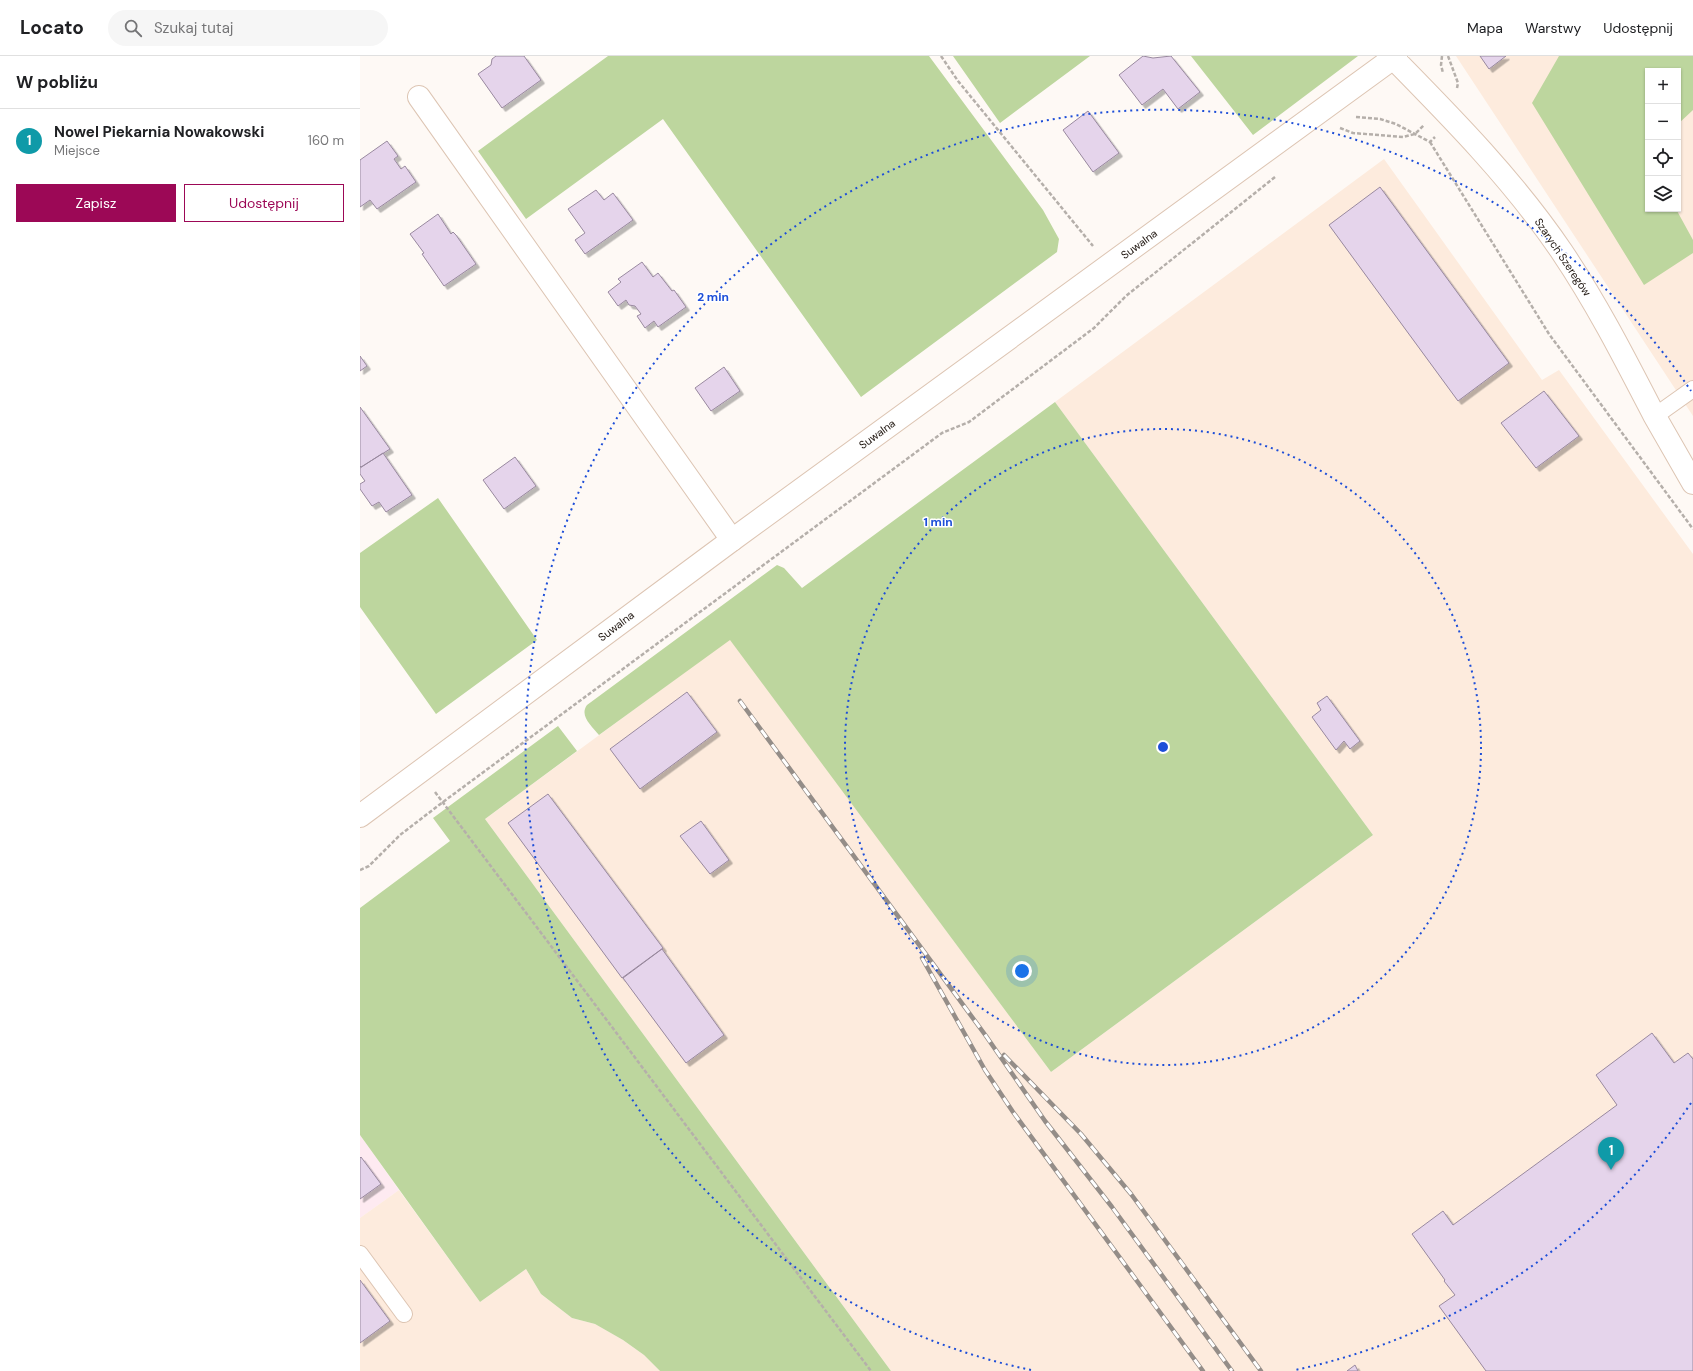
<!DOCTYPE html>
<html lang="pl">
<head>
<meta charset="utf-8">
<style>
  body { margin:0; font-family:"DM Sans",sans-serif; background:#f6f6f6; color:#202124 }
  .controls { position:absolute; right:12px; top:12px; display:grid; overflow:hidden; border-radius:0px; box-shadow:0 1px 3px #0004 }
  .controls button { width:36px; height:36px; display:grid; place-items:center; padding:0; border:0; border-bottom:1px solid #e0e0e0; background:#fff; color:#202124; font:20px sans-serif }
  .you { position:absolute; left:662px; top:915px; width:14px; height:14px; margin:-10px; border:3px solid #fff; border-radius:50%; background:#1a73e8; box-shadow:0 0 0 6px #1a73e833 }
  .badge { display:grid; place-items:center; width:26px; height:26px; border-radius:50%; background:#9c0856; color:#fff; font-size:13px; font-weight:700 }
  .pin { position:absolute; translate:-50% -33px; filter:drop-shadow(0 1px 2px #0008) }
  .pin::after { content:''; position:absolute; top:21px; width:14px; height:12px; background:inherit; clip-path:polygon(0 0,100% 0,50% 100%) }
  .list { margin:0; padding:0; list-style:none }
  h2 { display:flex; justify-content:space-between; align-items:center; height:52px; margin:0; padding:0 16px; font-size:17px }
  h2 small { font-size:13px; font-weight:400; color:#757577 }
  .list li { display:grid; grid-template-columns:26px 1fr auto; gap:12px; align-items:center; box-sizing:border-box; height:64px; padding:0 16px; border-top:1px solid #e0e0e0 }
  .list b { display:block; font-size:15px; white-space:nowrap }
  .list p { margin:0; font-size:13px; white-space:nowrap; color:#757577 }
  .list em { font-size:13px; font-style:normal; color:#757577 }
  .actions { display:flex; gap:8px; padding:12px 16px }
  .actions a { flex:1; padding:9px 0; border:1px solid #9c0856; border-radius:0px; text-align:center; font-size:14px; color:#9c0856 }
  .actions .main { background:#9c0856; color:#fff }
  .icon { flex:none; width:22px; height:22px; fill:none; stroke:currentColor; stroke-width:2; stroke-linecap:round; stroke-linejoin:round }
  .map { position:relative; flex:none; width:1333px; height:1315px; overflow:hidden }
  header { display:flex; align-items:center; gap:24px; box-sizing:border-box; height:56px; padding:0 20px; background:#fff; border-bottom:1px solid #e0e0e0 }
  header strong { font-size:19px }
  nav { display:flex; gap:22px; margin-inline-start:auto; font-size:14px }
  .search { width:280px; height:36px; background:#f6f6f6; display:flex; align-items:center; gap:10px; box-sizing:border-box; padding:0 14px; border-radius:22px; color:#757577; font-size:15px }
  main { display:flex }
  aside { flex:1; background:#fff }
  .map>svg:first-child { display:block }
  .commercial { fill:#feeaf1 }
  .built { fill:#fdebdd; fill-rule:evenodd }
  .green { fill:#bdd69e }
  .building { fill:#e5d4eb; stroke:#99899f; filter:url(#shadow) }
  .lines { fill:none; stroke-linecap:round; stroke-linejoin:round }
  .service-casing { stroke:#ddc5b3; stroke-width:18 }
  .minor-casing { stroke:#ddc5b3; stroke-width:24 }
  .tertiary-casing { stroke:#ddc5b3; stroke-width:24 }
  .path { stroke:#b5afaa; stroke-width:2.5; stroke-dasharray:4 2; stroke-linecap:butt }
  .service { stroke:#fff; stroke-width:16 }
  .minor { stroke:#fff; stroke-width:22 }
  .tertiary { stroke:#fff; stroke-width:22 }
  .rail-casing { stroke:#948d88; stroke-width:4.5 }
  .rail { stroke:#fff; stroke-width:3; stroke-dasharray:9; stroke-linecap:butt }
  .ring { fill:none; stroke:#1d4ed8; stroke-width:2; stroke-dasharray:2 4 }
  .labels { text-anchor:middle; dominant-baseline:central; stroke-width:3; stroke-linejoin:round; paint-order:stroke }
  .street-label { font-size:11px; fill:#1d140e; stroke:#fff }
  .centre { fill:#1d4ed8; stroke:#fff; stroke-width:2 }
  .ring-label { font-size:12px; text-anchor:middle; font-weight:bold; fill:#1d4ed8; stroke:#fff; stroke-width:3; stroke-linejoin:round; paint-order:stroke }
</style>
</head>
<body>
<header>
<strong>Locato</strong>
<div class="search"><svg class="icon" aria-label="search" viewBox="0 0 24 24"><circle cx="10" cy="10" r="6"/><path d="M15 15l6 6"/></svg>Szukaj tutaj</div>
<nav><a>Mapa</a><a>Warstwy</a><a>Udostępnij</a></nav>
</header>
<main>
<aside>
<h2>W pobliżu<small></small></h2>
<ul class="list">
<li><span class="badge" style="background:#0f9aa8">1</span><div><b>Nowel Piekarnia Nowakowski</b><p>Miejsce</p></div><em>160 m</em></li>
</ul>
<div class="actions"><a class="main">Zapisz</a><a>Udostępnij</a></div>
</aside>
<div class="map">
<svg width="1333" height="1315" viewBox="0 0 1333 1315">
  <defs>
    <filter id="shadow"><feDropShadow dx="3.5" dy="3.5" stdDeviation="0" flood-color="#0004"/></filter>
  </defs>
  <rect width="100%" height="100%" fill="#fef9f5"/>
  <path class="commercial" d="M0,1079L39,1134L0,1162Z"/>
  <path class="built" d="M1096,0H1333V360ZM1288,15H1318V153H1288Z
    M1024,103L1182,324L1199,314L1333,498V1315H531L125,763L370,583L691,1016L1013,779L695,346Z
    M39,1134L120,1246L166,1213L181,1238L212,1262L235,1268L263,1284L284,1299L300,1315H0V1162Z"/>
  <path class="green" d="M248,0H569L683,154L699,183L697,196L501,341L303,63L166,163L118,95Z
    M593,0H730L640,67Z
    M831,0H998L893,79Z
    M1199,0H1333V54L1318,68V15H1288V153H1316L1333,184V197L1284,229L1172,47Z
    M695,346L1013,779L691,1016L370,584L239,679C232,670 219,660 227,649L417,509L424,512L442,532Z
    M78,442L177,584L76,658L0,551V497Z
    M198,670L217,695L125,763L531,1315H300L284,1299L263,1284L235,1268L212,1262L181,1238L166,1213L120,1246L0,1079V852L90,785L73,762Z"/>
  <path class="building" d="M136,0H164L181,24L142,52L118,18L131,9L132,3Z
    M783,0L793,2L811,0L840,36L818,53L803,33L782,49L759,19Z
    M1120,0H1146L1129,13Z
    M728,55L759,97L733,116L703,74Z
    M27,85L38,100L34,103L41,113L45,110L56,126L17,153L10,144L0,151V104Z
    M1020,131L1149,307L1098,345L969,169Z
    M236,134L244,144L253,137L273,164L225,198L215,184L225,177L208,153Z
    M78,158L91,178L93,176L96,179L116,208L84,230L62,198L64,197L50,178Z
    M282,206L293,221L298,217L312,235L314,234L326,251L298,271L294,265L285,272L277,260L281,258L275,250L269,249L266,244L258,250L248,236L261,226L258,223Z
    M0,300L7,310L0,315Z
    M364,311L380,335L351,355L335,332Z
    M1184,335L1219,380L1176,412L1141,367Z
    M0,351L30,393L1,411L0,410Z
    M23,397L52,439L26,456L19,446L12,450L0,433V428L5,425L0,418V412Z
    M155,401L176,430L144,453L123,424Z
    M327,636L357,676L280,733L250,693Z
    M967,640L1000,685L990,693L984,685L976,694L952,661L961,654L957,647Z
    M188,738L303,892L262,922L148,767Z
    M341,765L369,804L350,818L320,780Z
    M302,893L364,979L326,1007L263,922Z
    M1292,977L1314,1007L1328,997L1333,1003V1315H1126L1079,1250L1095,1239L1084,1225L1085,1224L1052,1178L1083,1155L1093,1169L1257,1049L1236,1019Z
    M1,1101L21,1128L0,1143V1102Z
    M0,1224L30,1265L0,1287Z
    M995,1309L998,1315H987Z"/>
  <g class="lines">
    <defs>
      <path id="service" d="M1295,360L1333,333
        M0,1198L44,1258"/>
      <path id="minor" d="M59,41L372,484"/>
      <path id="tertiary" d="M1033,2C1093,63 1154,125 1202,196C1237,248 1265,303 1294,359C1307,382 1320,404 1333,427
        M0,760L372,484L1036,0"/>
    </defs>
    <use href="#service" class="service-casing"/>
    <use href="#minor" class="minor-casing"/>
    <use href="#tertiary" class="tertiary-casing"/>
    <path class="path" d="M581,0L598,25L733,190
      M1082,0L1081,9L1083,17
      M1088,0L1098,27L1097,32
      M996,61L1020,63L1036,68L1070,86L1075,81
      M980,72L993,77L1043,81L1055,78L1064,69
      M1070,86L1189,278L1333,473
      M75,736L511,1315
      M0,814L9,810L40,779L83,746L582,377L609,366L734,272L766,240L915,121"/>
    <use href="#service" class="service"/>
    <use href="#minor" class="minor"/>
    <use href="#tertiary" class="tertiary"/>
    <defs>
      <path id="rail" d="M380,645L626,980L685,1065L752,1151L872,1315
        M562,902L625,1014L653,1056L843,1315
        M644,999L721,1078L771,1138L901,1315"/>
    </defs>
    <use href="#rail" class="rail-casing"/>
    <use href="#rail" class="rail"/>
  </g>
  <g class="ring">
    <circle cx="803" cy="691" r="318"/>
    <path d="M1331 1047A637 637 0 0 1 935 1314M671 1314A637 637 0 1 1 1331 335"/>
  </g>
  <g class="labels">
    <g class="street-label">
      <text transform="translate(779 188) rotate(-36)">Suwalna</text>
      <text transform="translate(1203 201) rotate(56)">Szarych Szeregów</text>
      <text transform="translate(517 378) rotate(-36)">Suwalna</text>
      <text transform="translate(256 570) rotate(-37)">Suwalna</text>
    </g>
  </g>
  <circle cx="803" cy="691" r="6" class="centre"/>
  <g class="ring-label">
    <text x="353" y="245">2 min</text>
    <text x="578" y="470">1 min</text>
  </g>
</svg>
<div class="controls">
<button>+</button>
<button>−</button>
<button><svg class="icon" aria-label="locate" viewBox="0 0 24 24"><circle cx="12" cy="12" r="6"/><path d="M12 2v4M12 18v4M2 12h4M18 12h4"/></svg></button>
<button><svg class="icon" aria-label="layers" viewBox="0 0 24 24"><path d="M12 4l9 5-9 5-9-5zM3 14l9 5 9-5"/></svg></button>
</div>
<div class="you"></div>
<div class="pin badge" style="left:1251px;top:1114px;background:#0f9aa8">1</div>
</div>
</main>
</body>
</html>
